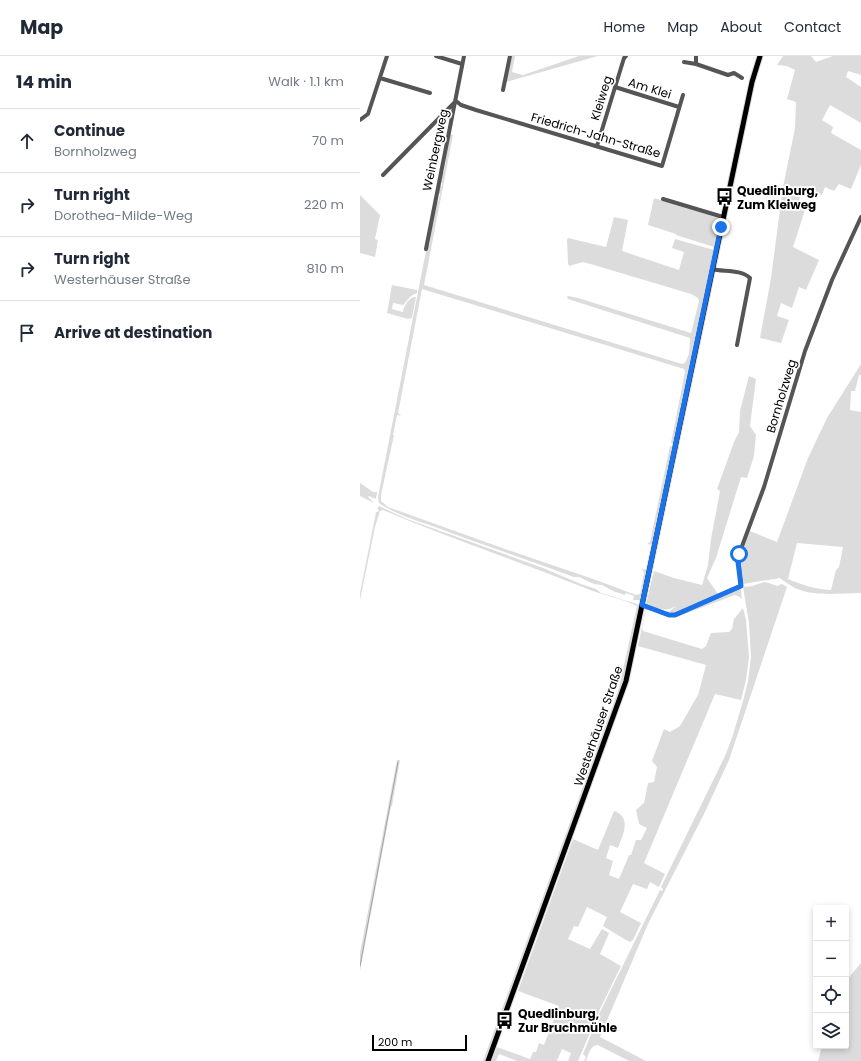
<!DOCTYPE html>
<html lang="en">
<head>
<meta charset="utf-8">
<style>
  body { margin:0; font-family:Poppins,sans-serif; background:#f2f2f3; color:#1f2937 }
  .controls { position:absolute; right:12px; bottom:12px; display:grid; overflow:hidden; border-radius:4px; box-shadow:0 2px 6px #0003 }
  .controls button { width:36px; height:36px; display:grid; place-items:center; padding:0; border:0; border-bottom:1px solid #e0e1e3; background:#fff; color:#1f2937; font:20px sans-serif }
  .scale { position:absolute; left:12px; bottom:10px; width:95px; box-sizing:border-box; padding-left:4px; border:2px solid #000; border-top:0; font-size:11px; line-height:14px; white-space:nowrap; color:#000; -webkit-text-stroke:3px #fff; paint-order:stroke }
  .stop { position:absolute; width:12px; height:12px; margin:-9px; border:3px solid #1a73e8; border-radius:50%; background:#fff }
  .stop.end { background:#1a73e8; border-color:#fff; box-shadow:0 1px 4px #0008 }
  .list { margin:0; padding:0; list-style:none }
  h2 { display:flex; justify-content:space-between; align-items:center; height:52px; margin:0; padding:0 16px; font-size:17px }
  h2 small { font-size:13px; font-weight:400; color:#747a83 }
  .list li { display:grid; grid-template-columns:26px 1fr auto; gap:12px; align-items:center; box-sizing:border-box; height:64px; padding:0 16px; border-top:1px solid #e0e1e3 }
  .list b { display:block; font-size:15px; white-space:nowrap }
  .list p { margin:0; font-size:13px; white-space:nowrap; color:#747a83 }
  .list em { font-size:13px; font-style:normal; color:#747a83 }
  .icon { flex:none; width:22px; height:22px; fill:none; stroke:currentColor; stroke-width:2; stroke-linecap:round; stroke-linejoin:round }
  .map { position:relative; flex:none; width:501px; height:1005px; overflow:hidden }
  header { display:flex; align-items:center; gap:24px; box-sizing:border-box; height:56px; padding:0 20px; background:#fff; border-bottom:1px solid #e0e1e3 }
  header strong { font-size:19px }
  nav { display:flex; gap:22px; margin-inline-start:auto; font-size:14px }
  main { display:flex }
  aside { flex:1; background:#fff }
  .map>svg:first-child { display:block }
  .green { fill:#dcdcdc; fill-rule:evenodd }
  .lines { fill:none; stroke-linecap:round; stroke-linejoin:round }
  .stream { stroke:#a3a3a3; stroke-width:1 }
  .major-casing { stroke:#dbdbdb; stroke-width:7 }
  .minor { stroke:#555; stroke-width:4 }
  .major { stroke:#000; stroke-width:5 }
  .route { stroke:#1a73e8; stroke-width:5 }
  .labels { text-anchor:middle; dominant-baseline:central; stroke-width:3.5; stroke-linejoin:round; paint-order:stroke }
  .street-label { font-size:12px; fill:#000; stroke:#fff }
  .poi-label { font-size:12px; font-weight:bold; fill:#000; stroke:#fff; text-anchor:start }
</style>
</head>
<body>
<header>
<strong>Map</strong>
<nav><a>Home</a><a>Map</a><a>About</a><a>Contact</a></nav>
</header>
<main>
<aside>
<h2>14 min<small>Walk · 1.1 km</small></h2>
<ul class="list">
<li><svg class="icon" aria-label="ahead" viewBox="0 0 24 24"><path d="M12 20V5M6 11l6-6 6 6"/></svg><div><b>Continue</b><p>Bornholzweg</p></div><em>70 m</em></li>
<li><svg class="icon" aria-label="right" viewBox="0 0 24 24"><path d="M7 20v-9h11M14 6l5 5-5 5"/></svg><div><b>Turn right</b><p>Dorothea-Milde-Weg</p></div><em>220 m</em></li>
<li><svg class="icon" aria-label="right" viewBox="0 0 24 24"><path d="M7 20v-9h11M14 6l5 5-5 5"/></svg><div><b>Turn right</b><p>Westerhäuser Straße</p></div><em>810 m</em></li>
<li><svg class="icon" aria-label="arrive" viewBox="0 0 24 24"><path d="M6 21V4h12l-3 4 3 4H6"/></svg><div><b>Arrive at destination</b></div></li>
</ul>
</aside>
<div class="map">
<svg width="501" height="1005" viewBox="0 0 501 1005">
  <rect width="100%" height="100%" fill="#fff"/>
  <path class="green" d="M152,0H155L152,16L163,19L219,0H238L146,26Z
    M423,0H451L456,6L473,0H501V19L488,15L486,21L501,31V67L470,49L462,64L473,71L471,77L501,94V109L491,133L479,128L474,135L465,131L462,139L444,131L438,147L446,151L433,191L459,204L446,234L439,231L432,252L421,247L417,260L429,264L421,287L400,282L411,222L423,131L435,72L436,46L427,43L435,14L427,10L417,9Z
    M90,78L93,79L64,229L322,308L325,307L329,298L330,282L208,243L207,241L208,240L218,242L331,277L339,245L338,242L331,238L234,209L223,206L209,210L208,207L207,184L208,182L246,191L254,161L268,164L262,195L319,214L324,196L312,192L315,183L354,194L337,278L334,280L336,281L314,388L311,387L325,316L324,313L62,233L38,357L41,360L37,359L33,379H34L21,439V445L28,451L145,493L236,524L276,539L280,538L284,517L282,513L288,514L282,543L280,544H273L274,540L266,537L265,539L253,535L242,529L234,528L219,521H214C169,504 123,489 78,472C58,465 37,459 19,447L18,441L66,195L70,186L69,184L72,170L73,169L76,146H78L80,138L78,137L79,130H82V127L80,126L82,116H84Z
    M0,139L20,159L15,183L18,184L15,201L0,197Z
    M294,142L359,162L357,171L358,172L354,191L316,179V178L288,169Z
    M32,229L57,234V237L51,240L43,249L33,247L32,253L43,256C44,249 49,241 56,241L52,262L48,263L27,257Z
    M501,308V319H499L495,335H491L490,354L501,356V537C480,537 454,541 435,532C429,529 424,525 420,522L383,528L382,527L380,500L390,475L417,486L448,402L467,362ZM437,487L483,491L479,511L476,514L471,534C455,533 442,529 428,523Z
    M389,320L396,323L390,370L396,379L394,400L387,422L381,421L356,502L347,522L358,538L315,557L305,555H310L316,550C305,557 298,552 286,548L294,515L314,522L342,529L348,509L351,483L360,435L357,433L374,386L379,376L380,355Z
    M310,390L313,391L301,448H299L300,450L292,489L287,488L290,486Z
    M0,427L13,436H17L16,443L9,440L8,441L14,447L0,440Z
    M19,450L47,463L183,512L221,528L236,533L241,537L277,548L280,551L265,623L233,714H230V716L232,717L211,775L208,774L207,776L210,778L126,1005H123L259,632L277,550C261,542 242,539 225,532C158,505 89,482 23,454L20,455L15,471L0,544V537L16,456H18L19,454L17,453Z
    M404,526L409,527L417,530L422,528L427,531L369,704L345,756L288,868L240,981L286,1005H269L238,989C230,989 229,998 226,1005H224L226,1001L223,998L241,954L300,834L302,835L303,833L301,831L365,700L372,682L383,645L388,625L391,601L389,567L383,531L392,530Z
    M380,532L381,534L382,544L380,541L375,539L319,560L309,561L288,553L286,555L282,572L283,575L342,593L346,590L351,577L369,576L372,573L374,563L383,552L386,564L389,601L386,624L381,644L355,638L284,807L305,818L299,831L290,826L287,833L273,828L260,856L281,867L273,884L270,886L266,884L243,870L247,861L227,851L218,871L214,870L208,883L230,893L242,873L249,877L240,898L261,910L240,953L218,1005H208L211,997L202,993L197,1005H157L139,998L136,1005H130L133,996H135L137,991L170,1003L173,996H176L179,987L184,989L199,950L158,935L213,783L238,794L254,755C272,761 263,779 258,792L250,789L246,802L253,805L249,819L259,823L269,799H271L276,784H281L287,772L279,768L276,754L284,747L288,727L294,726L297,711L292,705L304,673L310,676L320,670L338,639L346,609L278,590L286,552L300,557L320,559Z
    M37,704H40L32,750H31L0,915V897Z
    M501,907V1005H458L462,990H486V925Z"/>
  <g class="lines">
    <path class="stream" d="M0,910L38,706"/>
    <defs>
      <path id="major" d="M128,1005L266,625L392,26L400,0"/>
    </defs>
    <use href="#major" class="major-casing"/>
    <path class="minor" d="M76,0L102,8
      M336,0V8L368,19L374,17L382,22
      M324,6L336,8
      M20,22L70,37
      M255,31L319,51
      M143,34L150,0
      M96,45L101,49L116,54L302,110L323,39
      M0,64L8,58L27,0
      M237,90L264,2L266,0
      M23,119L96,45
      M303,143L363,161
      M66,193L104,0
      M352,213C363,216 381,213 390,222L377,289
      M283,549L309,559H315L381,530L378,501L404,431L445,295L472,224L501,161"/>
    <use href="#major" class="major"/>
  </g>
  <g class="lines">
    <path class="route" d="M361,171L282,549L309,559H315L381,530L378,506L379,498"/>
  </g>
  <defs>
    <symbol id="bus-bare" viewBox="-9 -9 18 18"><path d="M-5-6H5V4H4V6H2V4H-2V6H-4V4H-5ZM-3.5-4V0h7V-4ZM-3.5 1.2v1.5H-2V1.2ZM2 1.2v1.5H3.5V1.2Z" fill="#000" stroke="#fff" stroke-width="2.5" paint-order="stroke"/></symbol>
  </defs>
  <g fill-rule="evenodd">
    <use href="#bus-bare" x="352" y="128" width="25" height="25"/>
    <use href="#bus-bare" x="132" y="952" width="25" height="25"/>
  </g>
  <g class="labels">
    <g class="street-label">
      <text transform="translate(290 32) rotate(17)">Am Klei</text>
      <text transform="translate(241 42) rotate(-73)">Kleiweg</text>
      <text transform="translate(236 79) rotate(16)">Friedrich-Jahn-Straße</text>
      <text transform="translate(75 94) rotate(-78)">Weinbergweg</text>
      <text transform="translate(421 340) rotate(-73)">Bornholzweg</text>
      <text transform="translate(238 670) rotate(-71)">Westerhäuser Straße</text>
    </g>
    <g class="poi-label">
      <text x="377" y="134">Quedlinburg,<tspan x="377" dy="14">Zum Kleiweg</tspan></text>
      <text x="158" y="957">Quedlinburg,<tspan x="158" dy="14">Zur Bruchmühle</tspan></text>
    </g>
  </g>
</svg>
<div class="controls">
<button>+</button>
<button>−</button>
<button><svg class="icon" aria-label="locate" viewBox="0 0 24 24"><circle cx="12" cy="12" r="6"/><path d="M12 2v4M12 18v4M2 12h4M18 12h4"/></svg></button>
<button><svg class="icon" aria-label="layers" viewBox="0 0 24 24"><path d="M12 4l9 5-9 5-9-5zM3 14l9 5 9-5"/></svg></button>
</div>
<div class="scale">200 m</div>
<div class="stop" style="left:379px;top:498px"></div>
<div class="stop end" style="left:361px;top:171px"></div>
</div>
</main>
</body>
</html>
